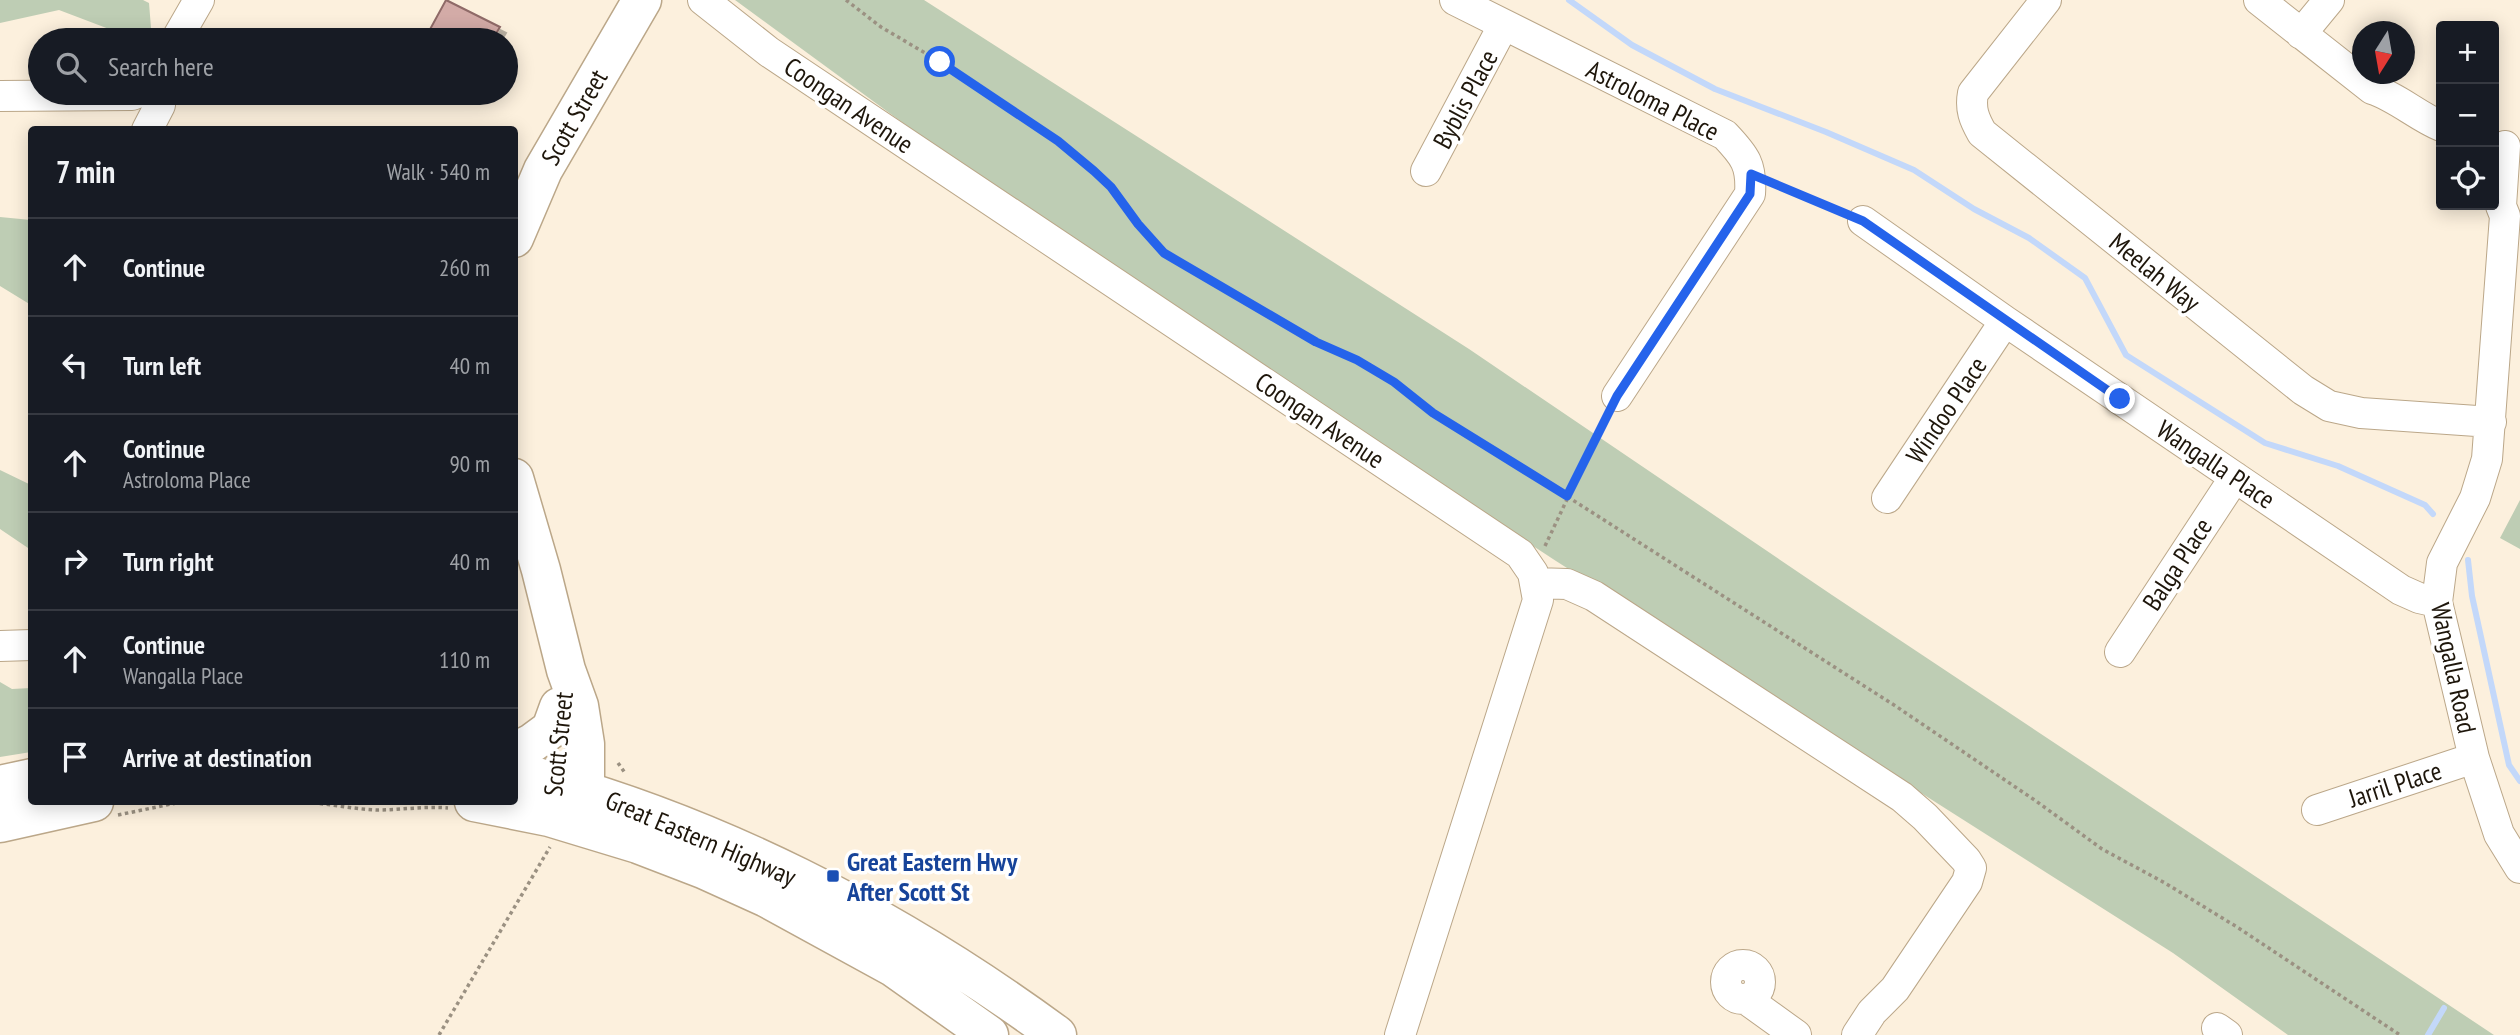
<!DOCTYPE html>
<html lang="en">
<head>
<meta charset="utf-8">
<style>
  body { margin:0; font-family:"PT Sans Narrow",sans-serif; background:#20242c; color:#f1f3f6 }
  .controls { position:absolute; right:21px; top:21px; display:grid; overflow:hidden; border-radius:7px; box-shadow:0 4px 18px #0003 }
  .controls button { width:63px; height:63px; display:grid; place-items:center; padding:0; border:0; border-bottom:2px solid #363941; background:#171b24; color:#f1f3f6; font:35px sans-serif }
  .compass { position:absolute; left:2352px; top:21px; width:63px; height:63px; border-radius:50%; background:#171b24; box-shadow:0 4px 18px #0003; rotate:191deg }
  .stop { position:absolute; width:21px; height:21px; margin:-16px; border:5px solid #2563eb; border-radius:50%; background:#fff }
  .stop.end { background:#2563eb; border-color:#fff; box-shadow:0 2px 7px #0008 }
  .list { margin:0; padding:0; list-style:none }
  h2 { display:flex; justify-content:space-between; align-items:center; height:91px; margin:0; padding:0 28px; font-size:30px }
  h2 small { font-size:23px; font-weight:400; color:#9ea1a6 }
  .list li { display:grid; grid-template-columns:46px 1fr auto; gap:21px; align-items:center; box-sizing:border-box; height:98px; padding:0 28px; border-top:2px solid #363941 }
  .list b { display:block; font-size:26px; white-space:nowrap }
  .list p { margin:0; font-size:23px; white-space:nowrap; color:#9ea1a6 }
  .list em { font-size:23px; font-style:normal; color:#9ea1a6 }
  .icon { flex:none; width:38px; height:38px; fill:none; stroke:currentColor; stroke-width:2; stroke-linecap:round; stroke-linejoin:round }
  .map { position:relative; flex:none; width:2520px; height:1035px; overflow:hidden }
  .search { position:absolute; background:#171b24; box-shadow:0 4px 18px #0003; left:28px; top:28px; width:490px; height:77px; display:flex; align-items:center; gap:18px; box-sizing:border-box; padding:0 24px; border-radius:38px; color:#9ea1a6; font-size:26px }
  .panel { position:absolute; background:#171b24; box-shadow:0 4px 18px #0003; left:28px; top:126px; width:490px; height:679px; border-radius:7px }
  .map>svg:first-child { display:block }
  .green { fill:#becdb4 }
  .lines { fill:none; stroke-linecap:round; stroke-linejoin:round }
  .stream { stroke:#c3d8fa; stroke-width:6 }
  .building { fill:#d3aba7; stroke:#8f6a67; stroke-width:2; filter:url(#shadow) }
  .minor-casing { stroke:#bba789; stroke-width:32 }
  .major-casing { stroke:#bba789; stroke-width:41 }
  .highway-casing { stroke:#bba789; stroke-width:41 }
  .path { stroke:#9b9182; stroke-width:3.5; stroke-dasharray:3.5 3.5; stroke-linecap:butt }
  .minor { stroke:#fff; stroke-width:30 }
  .major { stroke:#fff; stroke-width:38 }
  .highway { stroke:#fff; stroke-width:38 }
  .route { stroke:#2563eb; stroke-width:9 }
  .transit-dot { fill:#1a4fb4; stroke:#fff; stroke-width:2.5 }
  .labels { text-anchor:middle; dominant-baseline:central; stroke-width:7; stroke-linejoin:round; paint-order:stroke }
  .street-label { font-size:26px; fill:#1e160b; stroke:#fff }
  .transit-label { font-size:26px; font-weight:bold; fill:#164399; stroke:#fff; text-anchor:start }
</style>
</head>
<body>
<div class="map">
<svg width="2520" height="1035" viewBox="0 0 2520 1035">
  <defs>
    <filter id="shadow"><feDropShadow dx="6" dy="6" stdDeviation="0" flood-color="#0004"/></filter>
  </defs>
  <rect width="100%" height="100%" fill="#fcf0dd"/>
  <path class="green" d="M0,0H143L149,3L152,40H138L59,10L0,23Z
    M735,0H924L1469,349L1832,595L2494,1035H2288L2173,953L1556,561L1000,194Z
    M0,217L31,220V305L0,286Z
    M0,470L31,485V550L0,529Z
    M2520,500V549L2500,538Z
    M0,682L12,689L31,688V752L0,757Z"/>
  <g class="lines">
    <path class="stream" d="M1569,0L1632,45L1715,89L1826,132L1914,170L1974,209L2029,238L2085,278L2126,355L2265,443L2338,466L2425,505L2433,514
      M2468,560L2472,596L2509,765L2520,781
      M2428,1035L2444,1008"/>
  </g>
  <path class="building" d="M446,0L500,27L492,40H442L428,33Z"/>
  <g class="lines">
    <defs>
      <path id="minor" d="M703,0L769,52L1520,554L1533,573L1538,600L1400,1035
        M1455,0L1725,135C1745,156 1752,165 1750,194L1617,396
        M2046,0L1973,93C1970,109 1974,119 1982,133L2303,390L2329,406L2361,413L2491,422
        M2259,0L2372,89C2397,97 2417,116 2441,126
        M2301,34L2329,0
        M176,40L199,0
        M0,96L132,95L137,93
        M147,130L160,105L161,93
        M2505,146L2501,206L2505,216L2487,459L2475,498L2442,563L2437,602L2474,758L2499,834L2520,868
        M1426,171L1503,26
        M1863,221L2005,321L2401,590L2419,598L2437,602
        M1887,498L2005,321
        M1535,583L1567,584L1594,596L1902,797L1925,817L1966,860L1971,868L1967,882L1895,989L1872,1012L1857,1035
        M0,646L32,645
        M2120,652L2235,477
        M2317,810L2474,758
        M1726 982a17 17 0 1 1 34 0a17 17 0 1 1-34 0Z
        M1746,999L1796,1035
        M2217,1028L2227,1035"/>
      <path id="major" d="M514,238L543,170L642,0
        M514,478L541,570L566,670L579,706L585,744V791L576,823"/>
      <path id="highway" d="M514,752L532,743L551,729L559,707
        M514,771C711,821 895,916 1057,1035
        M0,785L32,778
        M474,802L549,817L638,844L703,869L767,898L893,967L989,1035
        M0,823L94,802"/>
    </defs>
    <use href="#minor" class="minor-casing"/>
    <use href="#major" class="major-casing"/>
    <use href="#highway" class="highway-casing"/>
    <path class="path" d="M846,0L881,27L959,73L1058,141L1111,187L1138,224L1164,253L1316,342L1357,360L1393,382L1433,413L1488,446L1894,705L2036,801L2102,849L2165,883L2237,927L2400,1035
      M1775,183L1842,212
      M1545,546L1606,417
      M618,763L625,773
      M306,802C329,804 353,809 377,810C401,810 424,806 448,808
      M118,815L181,802
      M439,1035L550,847"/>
    <use href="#minor" class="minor"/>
    <use href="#major" class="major"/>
    <use href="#highway" class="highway"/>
  </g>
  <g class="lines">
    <path class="route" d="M940,62L1058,141L1094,171L1111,187L1138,224L1164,253L1316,342L1357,360L1394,382L1433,413L1567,496L1617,396L1750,194L1751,174L1863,221L2120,399"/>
  </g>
  <rect class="transit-dot" x="826" y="869" width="14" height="14" rx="3.5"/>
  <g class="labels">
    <g class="street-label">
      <text transform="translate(1465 99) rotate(-62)">Byblis Place</text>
      <text transform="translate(1653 100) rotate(27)">Astroloma Place</text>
      <text transform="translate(849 105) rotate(34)">Coongan Avenue</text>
      <text transform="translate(574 117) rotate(-60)">Scott Street</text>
      <text transform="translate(2155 272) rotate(39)">Meelah Way</text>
      <text transform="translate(1946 410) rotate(-56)">Windoo Place</text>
      <text transform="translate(1320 420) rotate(34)">Coongan Avenue</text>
      <text transform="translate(2216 464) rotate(34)">Wangalla Place</text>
      <text transform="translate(2177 564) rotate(-57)">Balga Place</text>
      <text transform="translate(2454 668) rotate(78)">Wangalla Road</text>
      <text transform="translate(558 744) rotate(-84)">Scott Street</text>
      <text transform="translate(2395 784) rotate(-18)">Jarril Place</text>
      <text transform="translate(701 838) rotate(23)">Great Eastern Highway</text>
    </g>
    <g class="transit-label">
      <text x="847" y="861">Great Eastern Hwy<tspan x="847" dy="30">After Scott St</tspan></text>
    </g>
  </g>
</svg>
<div class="controls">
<button>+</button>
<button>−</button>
<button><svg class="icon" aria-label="locate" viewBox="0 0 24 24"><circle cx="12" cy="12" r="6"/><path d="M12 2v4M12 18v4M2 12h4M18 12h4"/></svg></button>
</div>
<svg class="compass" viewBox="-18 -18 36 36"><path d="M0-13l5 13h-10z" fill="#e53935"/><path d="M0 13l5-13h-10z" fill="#9ea1a6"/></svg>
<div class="stop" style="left:940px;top:62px"></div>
<div class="stop end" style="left:2120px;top:399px"></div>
<div class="search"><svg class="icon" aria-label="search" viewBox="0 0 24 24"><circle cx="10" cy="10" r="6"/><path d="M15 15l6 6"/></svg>Search here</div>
<section class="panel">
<h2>7 min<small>Walk · 540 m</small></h2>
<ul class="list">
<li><svg class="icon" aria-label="ahead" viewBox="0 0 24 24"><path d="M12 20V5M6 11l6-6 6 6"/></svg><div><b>Continue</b></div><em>260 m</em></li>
<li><svg class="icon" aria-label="left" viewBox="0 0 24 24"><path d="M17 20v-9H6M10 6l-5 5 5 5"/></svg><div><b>Turn left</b></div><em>40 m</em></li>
<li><svg class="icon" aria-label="ahead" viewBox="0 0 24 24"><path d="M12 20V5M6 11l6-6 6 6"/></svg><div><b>Continue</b><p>Astroloma Place</p></div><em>90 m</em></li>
<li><svg class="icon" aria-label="right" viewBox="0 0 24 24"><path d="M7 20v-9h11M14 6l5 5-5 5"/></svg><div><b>Turn right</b></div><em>40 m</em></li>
<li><svg class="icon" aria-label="ahead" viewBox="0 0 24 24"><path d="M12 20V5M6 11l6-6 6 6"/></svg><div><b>Continue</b><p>Wangalla Place</p></div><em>110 m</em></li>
<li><svg class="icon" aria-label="arrive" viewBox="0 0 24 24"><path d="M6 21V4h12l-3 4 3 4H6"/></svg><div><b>Arrive at destination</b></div></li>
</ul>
</section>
</div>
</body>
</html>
